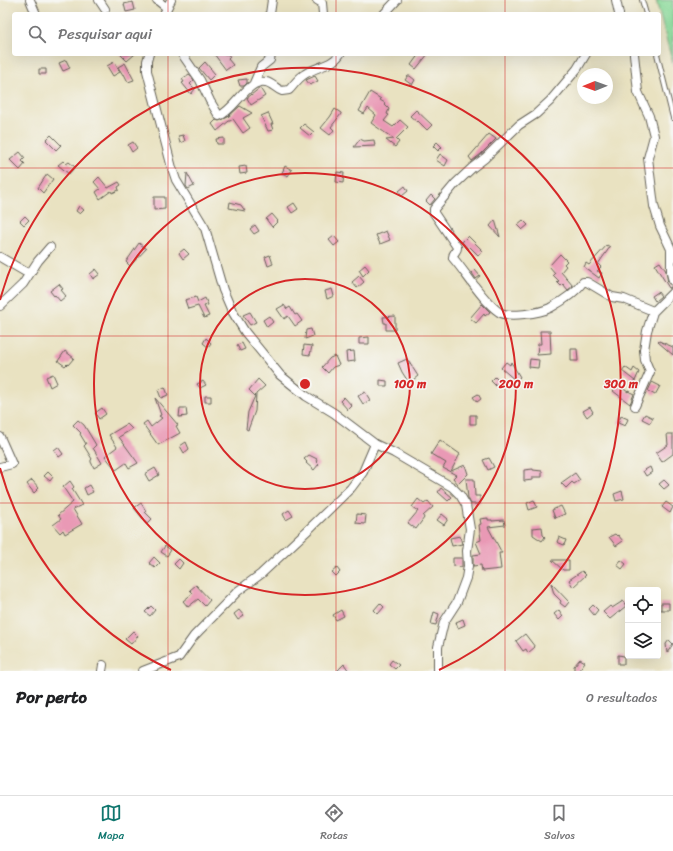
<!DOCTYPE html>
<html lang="pt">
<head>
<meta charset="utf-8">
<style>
  body { margin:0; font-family:Sriracha,sans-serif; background:#f2f2f2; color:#202124 }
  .controls { position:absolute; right:12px; bottom:12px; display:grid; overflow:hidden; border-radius:4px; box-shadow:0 4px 16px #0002 }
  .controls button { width:36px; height:36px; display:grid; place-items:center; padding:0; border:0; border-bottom:1px solid #e0e0e0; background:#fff; color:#202124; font:20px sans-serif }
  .compass { position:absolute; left:577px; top:68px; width:36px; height:36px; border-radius:50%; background:#fff; box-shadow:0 4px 16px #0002; rotate:269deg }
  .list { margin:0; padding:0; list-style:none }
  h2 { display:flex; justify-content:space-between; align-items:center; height:52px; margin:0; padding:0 16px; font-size:17px }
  h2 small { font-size:13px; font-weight:400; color:#757577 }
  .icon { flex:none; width:22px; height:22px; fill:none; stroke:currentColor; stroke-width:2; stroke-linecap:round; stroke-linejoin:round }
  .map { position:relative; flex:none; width:673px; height:671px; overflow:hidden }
  .search { position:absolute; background:#fff; box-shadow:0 4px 16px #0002; left:12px; right:12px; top:12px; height:44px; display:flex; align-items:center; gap:10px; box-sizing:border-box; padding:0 14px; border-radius:4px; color:#757577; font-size:15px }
  .sheet { height:124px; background:#fff }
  nav { display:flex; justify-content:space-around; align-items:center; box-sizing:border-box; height:56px; border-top:1px solid #e0e0e0; background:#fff; font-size:11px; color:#757577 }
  nav a { display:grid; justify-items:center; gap:2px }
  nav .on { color:#0f766e }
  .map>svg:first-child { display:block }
  .green { fill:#89d999; stroke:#527a5a }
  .building { fill:#e999b5 }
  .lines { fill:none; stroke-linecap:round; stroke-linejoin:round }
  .service-casing { stroke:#646156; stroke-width:6 }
  .minor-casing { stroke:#646156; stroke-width:10 }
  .service { stroke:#fff; stroke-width:4 }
  .minor { stroke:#fff; stroke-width:8 }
  .grid { fill:none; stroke:#d62828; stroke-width:1; stroke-opacity:0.55 }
  .ring { fill:none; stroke:#d62828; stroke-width:2 }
  .centre { fill:#d62828; stroke:#f6f6f2; stroke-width:2 }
  .ring-label { font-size:12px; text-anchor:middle; font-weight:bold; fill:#d62828; stroke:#f6f6f2; stroke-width:3; stroke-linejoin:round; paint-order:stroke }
</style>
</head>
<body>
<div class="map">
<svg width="673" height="671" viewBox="0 0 673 671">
  <rect width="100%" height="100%" fill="#f6f6f2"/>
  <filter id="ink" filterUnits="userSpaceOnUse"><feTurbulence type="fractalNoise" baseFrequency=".025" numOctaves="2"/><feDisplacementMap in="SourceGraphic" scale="8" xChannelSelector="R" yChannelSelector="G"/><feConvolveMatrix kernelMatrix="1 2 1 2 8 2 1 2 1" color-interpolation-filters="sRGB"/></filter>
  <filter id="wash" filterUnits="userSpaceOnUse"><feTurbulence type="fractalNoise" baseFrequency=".012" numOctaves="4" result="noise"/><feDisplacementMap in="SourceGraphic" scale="16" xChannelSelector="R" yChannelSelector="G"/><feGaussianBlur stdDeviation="0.9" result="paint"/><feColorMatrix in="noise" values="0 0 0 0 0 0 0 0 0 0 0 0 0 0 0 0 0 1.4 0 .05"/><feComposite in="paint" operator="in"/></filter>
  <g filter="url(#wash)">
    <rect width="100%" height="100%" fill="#e9e2c1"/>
    <path class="green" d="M656,0H673V65Z"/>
    <g id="blocks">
      <path class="building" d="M133,2L135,10L126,12L124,4Z
        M120,54H135L127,61Z
        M214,54H228L230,57L228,59L233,65L226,70Z
        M419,54H428L416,69L411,65Z
        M66,60L70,68L63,71L59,63Z
        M114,62L120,72L113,76L107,66Z
        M205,62L215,74L209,80L199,68Z
        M125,63L134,80L128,82L124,74L123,75L118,67Z
        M39,69H46V74H39Z
        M189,74L194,80L190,84L195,89L191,94L182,83L184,82L182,79Z
        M315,76L318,81L310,85L306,80Z
        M408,76H410L415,80L412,85L405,80Z
        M247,79V83L244,86H240L238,80Z
        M260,88L265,96L251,105L247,98Z
        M370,92L381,99L380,100L385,103L384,104L389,109L387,114L389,115L384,121L393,127L400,120L408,127L396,139L399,142L395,147L386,140L394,139L371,123L376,115L368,108L364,114L359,111Z
        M240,106L252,113L243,118L250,128L243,133L233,119L230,121H229L217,131L212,124L216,120L219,121L228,117Z
        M335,109L341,113V114L331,127L334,130L330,135L321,128L330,117Z
        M416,110L432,125L427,130L418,121L417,122L410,116Z
        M268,113L273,124H271L273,130L268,131L261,116Z
        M304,124L314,132L310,136L300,128Z
        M489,134L496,139L481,154L472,161L469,157Z
        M51,135L61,145L56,150L46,140Z
        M183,135L185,141L180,143L178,136Z
        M224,138V144H217L216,139Z
        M360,139L364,141L374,140L375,146L354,147Z
        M133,142L137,148L132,152L128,145Z
        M437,142L442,147L438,151L433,146Z
        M20,152L25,158L22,161L25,164L20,170L10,160Z
        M440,154L448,160L445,166L436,160Z
        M63,161L66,164L69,162L75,167L69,174L58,165Z
        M246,166L247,173L240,174L239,167Z
        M285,166L292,170L288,176L282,173Z
        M337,172L344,173L343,183L336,182Z
        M187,173L194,186L188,189L186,186Z
        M47,174L53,179L43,193L38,188Z
        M99,177L108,188L119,182L121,185L118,187L119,190L112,193L111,191L100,199L96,192L100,189L94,182Z
        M405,186L408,191L402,196L399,191Z
        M431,195L435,199L430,205L426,201Z
        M154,197H165V209L154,210Z
        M230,202L241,205L245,211L229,208Z
        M294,203L298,209L292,213L288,207Z
        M79,206L84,210L80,214L76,211Z
        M272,214L278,221L272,227L266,219Z
        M25,216L29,220L24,225L20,221Z
        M495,220L500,237L490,226Z
        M523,220L528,225L522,230L517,225Z
        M255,225L259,231L254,234L250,229Z
        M386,231L390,240L380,244L376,235Z
        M334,236L339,242L334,246L329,240Z
        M468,236L483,251L478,255L470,247L468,249L462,242Z
        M139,243L146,249L130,266L126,262Z
        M607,245L610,247L598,264L601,267L597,271L602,273L599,278L584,267L586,263L589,265Z
        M184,249L189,254L183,259L179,253Z
        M560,254L567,261L564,264L566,266L561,272L573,286L568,290L563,284L561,286L557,282L559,281L553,275L555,273L549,266Z
        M270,255L273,264L268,266L265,257Z
        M660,262L666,271L668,283L673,286L669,288L655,265Z
        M365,265L369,270L363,276L359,270Z
        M96,269L100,274L93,279L90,274Z
        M475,270L480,276L476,279L472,273Z
        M359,276L364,282L357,288L352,282Z
        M59,284L63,289L61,290L66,296L60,301L55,295L54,296L50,291Z
        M332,289L334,296L327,299L325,291Z
        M658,292L661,296L655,301L652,296Z
        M196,297L198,302L205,298L208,305L204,306L209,316L204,318L198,306L188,309L185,300Z
        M482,304L490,312L485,316L484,314L476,323L470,318Z
        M284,305L287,309L290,307L295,315L297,314L302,321L295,326L288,316L284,319L277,309Z
        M250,312L256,322L250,325L243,315Z
        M269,316L273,322L267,327L263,320Z
        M395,316V330H386V323H384L383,317Z
        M311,329L313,336L305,339L306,330Z
        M540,331H550L551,354L537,355L538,344H541Z
        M369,337V344H359V338Z
        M206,338L211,343L208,347L203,343Z
        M659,341L673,347V355L658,342Z
        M242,343L245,349L240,351L237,345Z
        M304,345L312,346L310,355L303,354Z
        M571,349H577L578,361H571Z
        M65,351L74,358L68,365L67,364L65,366L58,361Z
        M354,351L355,361L347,362L346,352Z
        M335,356L339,365L333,367L328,373L322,367L330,358Z
        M407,359L418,376L409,383L402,372L398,363Z
        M530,359L539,360L538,368L529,367Z
        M506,362L510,365L511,362L520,377L516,381L501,368Z
        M625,367L632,372L634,368L639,372L635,381L622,371Z
        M53,374L57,383L50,387L46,377Z
        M495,377L500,382L496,386L491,381Z
        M258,379L265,386L256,394L255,411L248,430L246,429L248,412L255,396L249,390Z
        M380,380L387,381V386H380Z
        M203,381L206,385L200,388L197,384Z
        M652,382L660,386L655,395L648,391Z
        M618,385L628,392V391L634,394L630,404L613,391Z
        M165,387L168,395L161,398L158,390Z
        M365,392L370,400L363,404L358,396Z
        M478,394L481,399L477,402L473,397Z
        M205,396H211V402H205Z
        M344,397L352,406L348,410L340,401Z
        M155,398L178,425L176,426L180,433L158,445L143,424L147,421L151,427L162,418L159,416L161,415Z
        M590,407L593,412L587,417L583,411Z
        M102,408L106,414L99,419L95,413Z
        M180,408H186L187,416L179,417Z
        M645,414L653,418L650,423L642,419Z
        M470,415H476V424H470Z
        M621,416L628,419L625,426L618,423Z
        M78,420L84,425L96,445L93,448L102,463L94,468L91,462V460L92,459L84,446L86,444L80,434L81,433L73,425Z
        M127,424L132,429L119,437L138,463L129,468L126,463L116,470L105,456L117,447L109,435Z
        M667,434H673V454L662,462L656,453L668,445Z
        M440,440L460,454L451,471L465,465L468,474L458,484L453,478L456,475L443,468L446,463L431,454Z
        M186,442L189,449L184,453L180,446Z
        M58,447L63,454L59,457L54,450Z
        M309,455L317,459L316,461L319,464L314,470L306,463L307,462L304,459Z
        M489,458L494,467L488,470L483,460Z
        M650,467L652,472L646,476L643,471Z
        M155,468L159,475L149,481L145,474Z
        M533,469V470L542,471V477H533V480L524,481V470Z
        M48,472L53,477L50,481L44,476Z
        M575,473L580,480L574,484L572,482L566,488L561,483Z
        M466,479H474L475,496H480V504H471L468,498Z
        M32,480L39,488L34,493L27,484Z
        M664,480L669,485L664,489L659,484Z
        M70,481L74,487L72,489L82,505L73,509L82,524L65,534L63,530L60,533L53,525L61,519L58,515L73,502L63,487Z
        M89,485L93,492L87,495L84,488Z
        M441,488L452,497L448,501L438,492Z
        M622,491L624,499L616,501L614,494Z
        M418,499L424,504L428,501L433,507L423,516L424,518L416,529L408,523L418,511L412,507Z
        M534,500L537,507L529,510L527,503Z
        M666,502L673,507L670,513L662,507Z
        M141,503L146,511L145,512L152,519L147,524L134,508Z
        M561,506L565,514L555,518L552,510Z
        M289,510L293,516L286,520L283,514Z
        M357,514L366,515L365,524L356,523Z
        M442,514L448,519L444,525L437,520Z
        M488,518V520H492V521L504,520L505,525L488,527L502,553H499L501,569L482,571L481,565L473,566V555L481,554L476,542L481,540L479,525L481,524L480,519Z
        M542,527L543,535L545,537L542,541L533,535V528Z
        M615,534L617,536L618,535L623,541L616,546L609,537Z
        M460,536L462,544L452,546L450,538Z
        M559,537L566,540L564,545L557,542Z
        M165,546L171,550L167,556L161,552Z
        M154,557L160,563L155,568L149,563Z
        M453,558H462V567L453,566Z
        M179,559L183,563L179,569L174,564Z
        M552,560H569V570H563Z
        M621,560L626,564L622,569L617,565Z
        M337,568L340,572L336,576L332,572Z
        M582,571L586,575L573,587L569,580Z
        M551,583L569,602L565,607L560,603L561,601L554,594Z
        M196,585L210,600L205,606L198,599L188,607L183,601L193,593L190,590Z
        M623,601L626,606L610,619L603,612L610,606L612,608Z
        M380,603L384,607L378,614L374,610Z
        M661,603H669V610H661Z
        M593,605L598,610L594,615L589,609Z
        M151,606L155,610L150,616L145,612Z
        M239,610L244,616L238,620L234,614Z
        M341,610L344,616L336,620L333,615Z
        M559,610L563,616L559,620L554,614Z
        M434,612L439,614L436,625L431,624Z
        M463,619L465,625L458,628L456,622Z
        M133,631L138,636L131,644L125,639Z
        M525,634L535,647L528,653L526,649L523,651L516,641Z
        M669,640L673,644L667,653L666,644Z
        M618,655L624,656V664H618Z
        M580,659L585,662L578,671H574V666Z
        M392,660L399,665L395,669L389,664Z
        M344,664L349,671H337Z"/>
    </g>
  </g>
  <g filter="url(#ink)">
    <use href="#blocks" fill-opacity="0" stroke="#646156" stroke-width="1"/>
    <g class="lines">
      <defs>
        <path id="service" d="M642,0L646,14
          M657,54L673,118"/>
        <path id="minor" d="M30,0L36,14
          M99,0L105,9
          M157,0L167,8
          M317,0L322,3L323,14
          M616,0L619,14
          M164,14L171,0
          M270,14L272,0
          M384,14L397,0
          M149,54L147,61V71L172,168L176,180L205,228L223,290L232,311L245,332L280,375L306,396L334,413L375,444L394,453L452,487L460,495L466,505L470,529L467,551L468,566L466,578L457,602L444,622L438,647V671
          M182,54L200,80L210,101L219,116C235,110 248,78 266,82C272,83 276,89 282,91L289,90C294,85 298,78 305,74C317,66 332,66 340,54
          M586,54L577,69L550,101L536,114L519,125L485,158L472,168L455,184L434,209V213L457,247C458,251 452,253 453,258C467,274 482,300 499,312C508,318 540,313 550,308C561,302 576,292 583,282H587L612,297L624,299L653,311
          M634,54L638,92L649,116L654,136L648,158L654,206L660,226L671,249V273L673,281
          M254,83L261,67L270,60L271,54
          M0,257L29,274
          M0,306L23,284L38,261L50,247
          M635,406L650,372L645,360L644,350L647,331L653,312L673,292
          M0,437L12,464L0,467
          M102,671L103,665
          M143,671L179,657L194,636L238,591L261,574L309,529L351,488L363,472L375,444"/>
      </defs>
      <use href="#service" class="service-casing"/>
      <use href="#minor" class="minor-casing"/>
      <use href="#service" class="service"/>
      <use href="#minor" class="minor"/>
    </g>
  </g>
  <path class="grid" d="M168,0V14M336,0V14M505,0V14M168,54V671M336,54V671M505,54V671M0,168H673M0,336H673M0,503H673"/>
  <g class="ring">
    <circle cx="305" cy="384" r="105"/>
    <circle cx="305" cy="384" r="211"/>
    <path d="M171 670A316 316 0 0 1 0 468M0 300A316 316 0 1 1 439 670"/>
  </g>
  <circle cx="305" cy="384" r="6" class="centre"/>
  <g class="ring-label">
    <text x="410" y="388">100 m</text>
    <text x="516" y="388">200 m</text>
    <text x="621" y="388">300 m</text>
  </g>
</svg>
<div class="controls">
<button><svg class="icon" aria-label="locate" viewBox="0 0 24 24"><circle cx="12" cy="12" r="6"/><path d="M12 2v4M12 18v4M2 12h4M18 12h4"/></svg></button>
<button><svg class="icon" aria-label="layers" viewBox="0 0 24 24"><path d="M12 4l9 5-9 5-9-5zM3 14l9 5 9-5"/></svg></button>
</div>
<svg class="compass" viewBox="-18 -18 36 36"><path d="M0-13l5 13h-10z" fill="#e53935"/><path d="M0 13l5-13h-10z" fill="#757577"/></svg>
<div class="search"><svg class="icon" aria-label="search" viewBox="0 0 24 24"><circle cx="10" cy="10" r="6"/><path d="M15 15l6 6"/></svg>Pesquisar aqui</div>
</div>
<section class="sheet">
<h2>Por perto<small>0 resultados</small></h2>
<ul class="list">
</ul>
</section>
<nav>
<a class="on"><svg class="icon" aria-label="map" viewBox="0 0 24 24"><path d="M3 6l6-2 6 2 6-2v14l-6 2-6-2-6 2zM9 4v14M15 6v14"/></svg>Mapa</a>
<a><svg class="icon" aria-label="directions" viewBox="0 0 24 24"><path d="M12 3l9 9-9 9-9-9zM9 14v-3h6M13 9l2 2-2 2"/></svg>Rotas</a>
<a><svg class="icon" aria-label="saved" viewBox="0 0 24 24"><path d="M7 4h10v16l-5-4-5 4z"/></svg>Salvos</a>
</nav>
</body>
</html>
